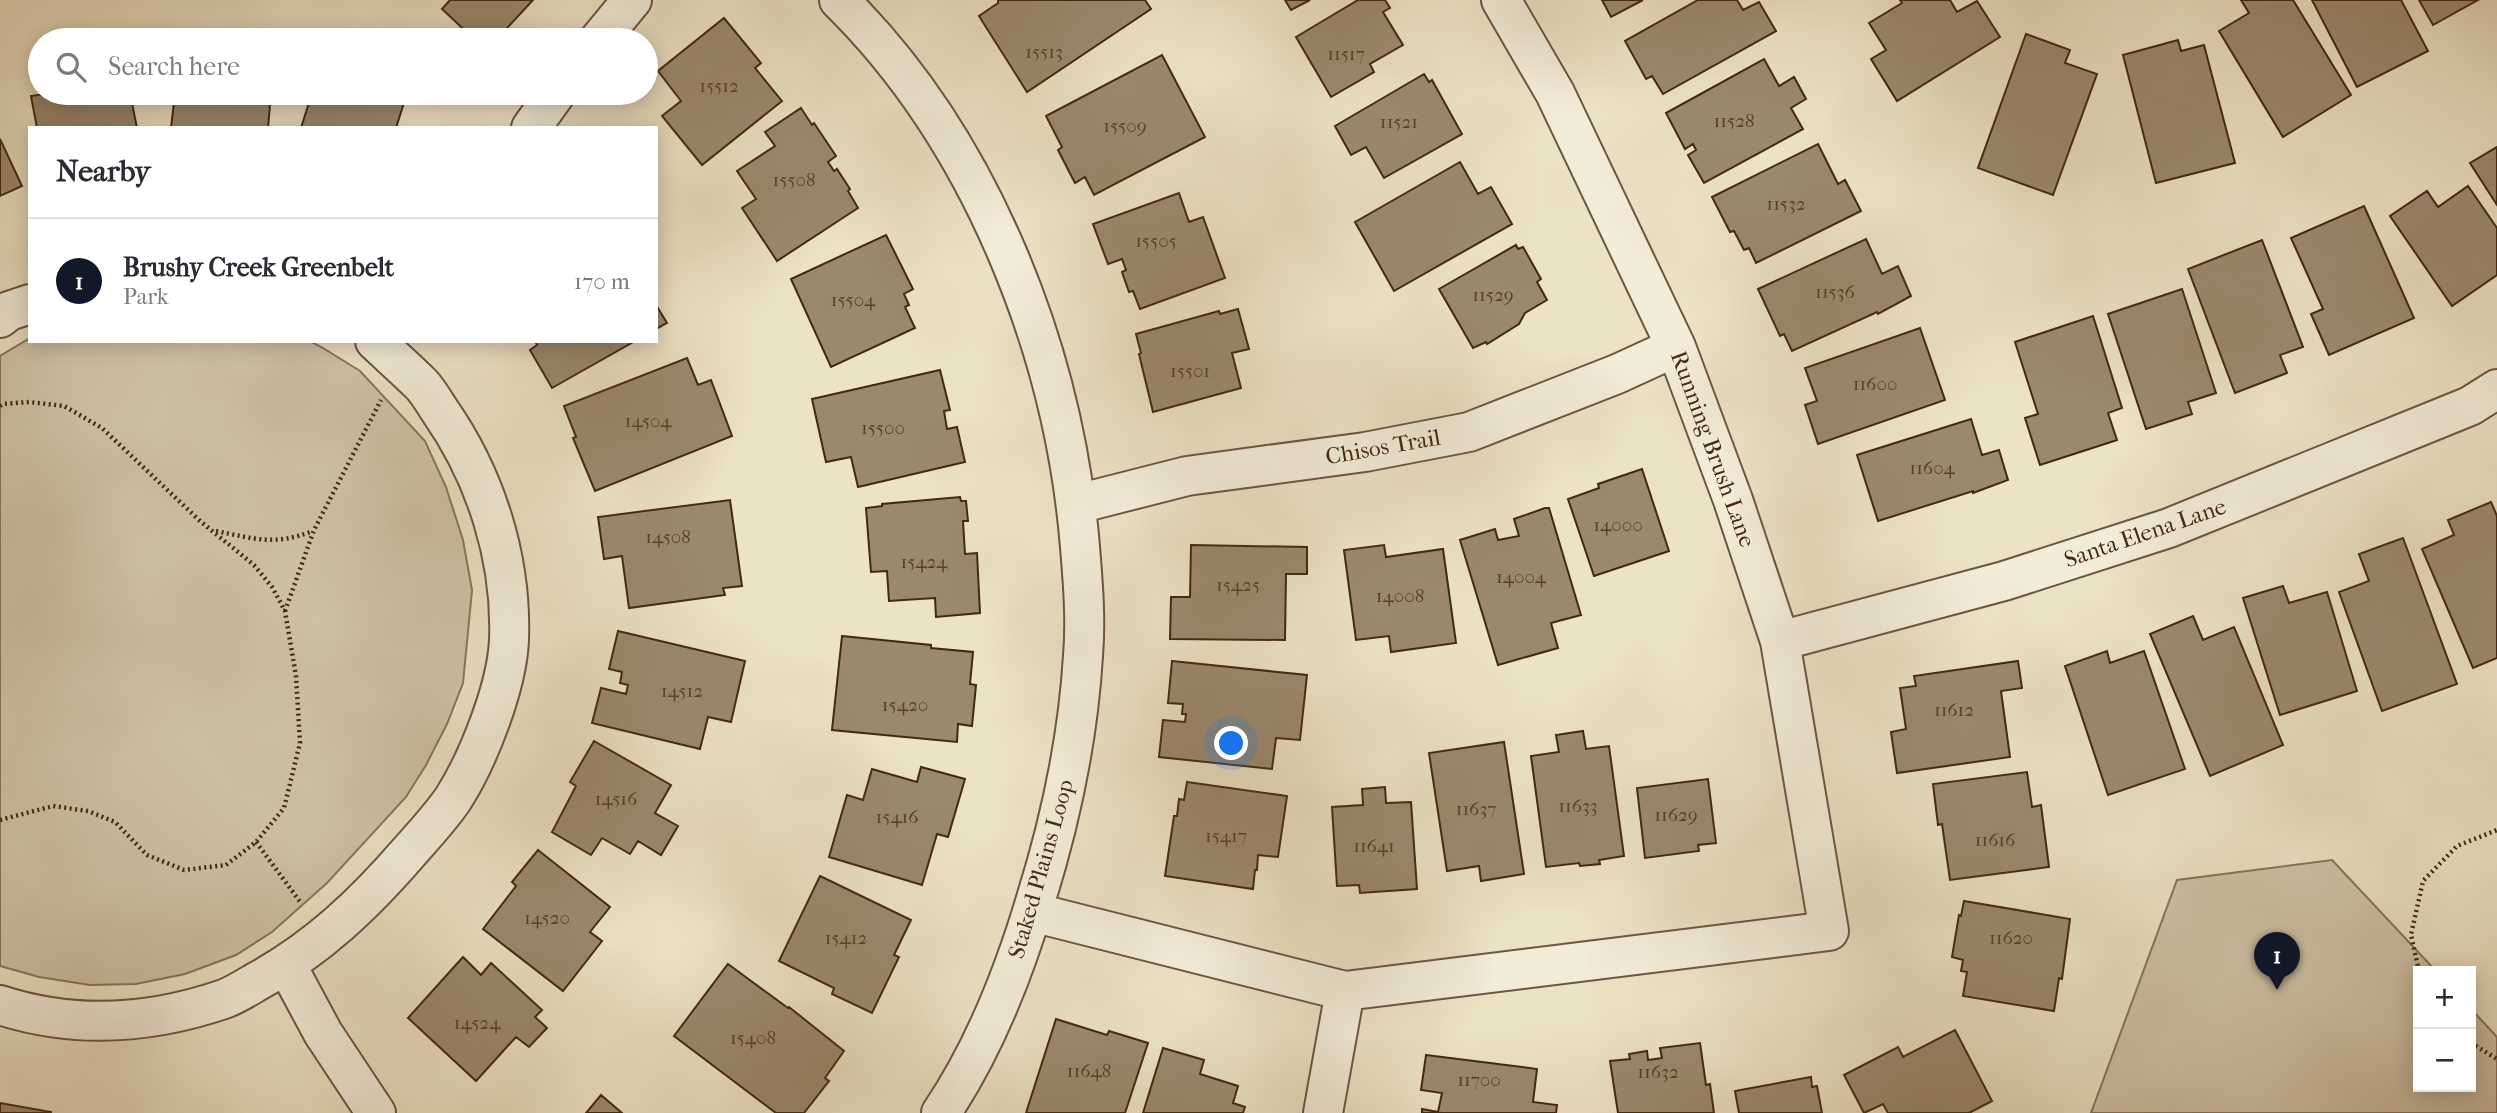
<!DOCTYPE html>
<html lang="en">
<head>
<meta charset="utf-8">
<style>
  body { margin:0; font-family:"IM FELL French Canon",serif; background:#f7f7f7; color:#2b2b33 }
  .controls { position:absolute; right:21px; bottom:21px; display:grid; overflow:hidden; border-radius:0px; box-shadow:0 4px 18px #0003 }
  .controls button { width:63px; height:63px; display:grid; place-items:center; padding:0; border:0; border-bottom:2px solid #e1e1e2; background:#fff; color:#2b2b33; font:35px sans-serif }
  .you { position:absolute; left:1232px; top:744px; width:24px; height:24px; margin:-18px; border:5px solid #fff; border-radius:50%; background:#1a73e8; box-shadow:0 0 0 10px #1a73e833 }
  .badge { display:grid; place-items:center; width:46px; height:46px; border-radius:50%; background:#111827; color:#fff; font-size:23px; font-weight:700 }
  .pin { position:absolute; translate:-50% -58px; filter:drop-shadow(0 2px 4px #0008) }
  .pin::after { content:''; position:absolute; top:37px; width:24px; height:21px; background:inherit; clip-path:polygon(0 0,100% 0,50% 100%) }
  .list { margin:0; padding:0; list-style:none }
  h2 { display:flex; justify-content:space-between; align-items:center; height:91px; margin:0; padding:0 28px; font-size:30px }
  h2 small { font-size:23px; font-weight:400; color:#7c7c81 }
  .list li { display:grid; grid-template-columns:46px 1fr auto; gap:21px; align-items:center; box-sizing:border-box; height:126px; padding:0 28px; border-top:2px solid #e1e1e2 }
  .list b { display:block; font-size:26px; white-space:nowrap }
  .list p { margin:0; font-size:23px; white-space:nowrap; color:#7c7c81 }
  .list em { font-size:23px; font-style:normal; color:#7c7c81 }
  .icon { flex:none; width:38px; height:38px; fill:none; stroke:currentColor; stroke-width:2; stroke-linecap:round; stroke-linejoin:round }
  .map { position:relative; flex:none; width:2497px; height:1113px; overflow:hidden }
  .search { position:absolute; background:#fff; box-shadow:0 4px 18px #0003; left:28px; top:28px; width:630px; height:77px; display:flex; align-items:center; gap:18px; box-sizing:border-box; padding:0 24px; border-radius:38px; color:#7c7c81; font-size:26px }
  .panel { position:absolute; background:#fff; box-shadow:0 4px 18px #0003; left:28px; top:126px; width:630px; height:217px; border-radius:0px }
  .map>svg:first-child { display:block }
  .green { fill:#cfc2a6; stroke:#8a755c; stroke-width:2 }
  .building { fill:#9b896e; stroke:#442811; stroke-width:2 }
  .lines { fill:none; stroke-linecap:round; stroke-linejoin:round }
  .street-casing { stroke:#6e563e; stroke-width:42 }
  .path { stroke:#442811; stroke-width:4.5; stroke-dasharray:2 3.5; stroke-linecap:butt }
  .street { stroke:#f3ecd9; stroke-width:38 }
  .labels { text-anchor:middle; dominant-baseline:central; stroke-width:6; stroke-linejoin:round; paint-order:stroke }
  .number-label { font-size:19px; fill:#5a4028 }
  .street-label { font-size:23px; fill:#442811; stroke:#f3ecd9 }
</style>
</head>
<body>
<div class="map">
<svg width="2497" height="1113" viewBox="0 0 2497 1113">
  <rect width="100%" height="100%" fill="#ece2c4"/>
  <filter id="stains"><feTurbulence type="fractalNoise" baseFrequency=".00286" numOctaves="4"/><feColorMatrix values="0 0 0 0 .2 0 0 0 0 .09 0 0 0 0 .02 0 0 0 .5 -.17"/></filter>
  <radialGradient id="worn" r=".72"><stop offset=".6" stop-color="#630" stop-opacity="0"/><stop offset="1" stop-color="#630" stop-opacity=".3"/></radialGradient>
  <path class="green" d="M30,338V341H310L323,348L360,371L425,441L446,487L463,540L472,590L463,683L447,724L426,765L406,797L327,883L272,932L236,955L185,974L136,984L90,985L39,977L0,966V356Z
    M2332,860L2436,971H2418V1087H2471V1009L2497,1037V1113H2091L2177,880Z"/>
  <path class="building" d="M450,0H533L496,40H475L442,9Z
    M998,0H1145L1151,9L1027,92L979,16L998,3Z
    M1285,0H1310L1291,10Z
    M1358,0H1385L1390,8L1383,12L1403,45L1370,64L1374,72L1331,97L1296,37Z
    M1602,0H1643L1611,17Z
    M1698,0H1737L1743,10L1759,2L1776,31L1663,94L1652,76L1646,79L1625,41Z
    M1900,0H1950L1957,12L1977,1L2000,37L1897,101L1871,59L1886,50L1869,23L1902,3Z
    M2241,0H2293L2351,95L2283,137L2219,31L2249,13Z
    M2312,0H2401L2428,51L2357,87Z
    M2419,0H2478L2433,25Z
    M724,18L761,63L755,68L782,101L702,165L662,116L681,101L658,71Z
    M2026,34L2070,50L2065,63L2097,74L2053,195L1978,168Z
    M2178,40L2181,51L2204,45L2235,163L2156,183L2123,55Z
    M1162,55L1205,137L1094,195L1085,177L1075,183L1058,150L1062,147L1046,116Z
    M1764,59L1779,86L1794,77L1806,99L1791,108L1803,129L1704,183L1688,155L1696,150L1693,144L1685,149L1666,113Z
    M1424,74L1429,82L1432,80L1462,134L1384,178L1366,147L1351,155L1335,126Z
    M51,93H130L137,128H37L31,96Z
    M175,93H271L268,128H171Z
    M312,93H407L396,128H301Z
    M801,108L812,125L814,123L836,156L828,162L834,171L837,169L850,189L848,191L858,208L777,261L742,208L756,199L737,171L775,146L765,132Z
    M0,139L22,186L0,196Z
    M1818,144L1838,184L1845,180L1861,211L1756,263L1749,248L1744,250L1734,231L1730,232L1712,197Z
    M2497,147V205L2470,163Z
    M1460,162L1478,194L1491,187L1512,224L1394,291L1355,222Z
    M2468,186L2497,228V275L2452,306L2390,216L2427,191L2438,207Z
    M1179,193L1189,222L1203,217L1225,278L1140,309L1133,291L1129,292L1122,272L1126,270L1122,259L1108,264L1093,224Z
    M2364,206L2414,318L2329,355L2311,314L2323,309L2291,238Z
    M886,235L913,289L904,294L909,305L905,307L915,328L831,367L791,279Z
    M1866,239L1882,274L1898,266L1911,296L1878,314L1877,312L1792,351L1784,334L1780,336L1758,289Z
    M2262,240L2303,347L2280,355L2287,373L2235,393L2188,269Z
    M1516,245L1518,249L1523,247L1541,279L1537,282L1547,300L1525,313L1519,324L1487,344L1486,342L1473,348L1439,289Z
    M2182,289L2216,393L2188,402L2192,414L2146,429L2108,314Z
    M656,305L667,323L656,329Z
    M1238,309L1249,349L1232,353L1241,388L1153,412L1139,354L1141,353L1136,334L1219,311L1220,314Z
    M2093,316L2122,408L2108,413L2117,440L2040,465L2025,418L2038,414L2015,342Z
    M1920,328L1945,400L1818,444L1805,405L1817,401L1805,368Z
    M535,341H635L552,388L530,350L537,345Z
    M687,358L698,385L711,380L732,436L595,491L573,438L576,437L564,406Z
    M940,370L950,410L944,411L947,429L957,427L965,462L858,487L851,457L826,462L812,399Z
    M1971,419L1982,455L1999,450L2008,480L1973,493V491L1878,521L1857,455Z
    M1642,469L1669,551L1594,576L1568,499L1599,488L1598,484Z
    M960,497L961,501H966L968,521H963L965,554L977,553L980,613L936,617L935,598L889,601L887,571L871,572L866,508L882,506V504Z
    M730,500L742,586L723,588L725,595L629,608L622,556L604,559L598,517Z
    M2491,502L2497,516V658L2473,668L2422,549L2454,535L2448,520Z
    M1545,508H1549L1581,615L1551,623L1558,648L1498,665L1460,540L1495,529L1498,540L1519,536L1514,519Z
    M2403,538L2457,684L2382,711L2339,592L2369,581L2359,554Z
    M1191,545L1307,547V574H1286L1285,640L1170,639L1171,597H1190Z
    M1384,545L1386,557L1443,549L1456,643L1391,652L1389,636L1356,640L1344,550Z
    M2283,586L2289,603L2327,592L2357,691L2280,715L2243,598Z
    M2193,616L2203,640L2234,627L2283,745L2210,776L2150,634Z
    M618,631L745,661L731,722L708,717L700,749L592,723L601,688L626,694L628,685L620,683L622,672L609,669Z
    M842,636L931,645V648L973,652L970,684L976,685L972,726L958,724L957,742L832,730Z
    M2107,651L2110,663L2144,651L2185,769L2108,795L2065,666Z
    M1172,661L1307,675L1300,740L1276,738L1272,769L1159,757L1163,720L1185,722L1186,714H1182L1183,704L1168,703Z
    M2018,661L2022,688L2001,691L2010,757L1897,773L1891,732L1906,729L1900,688L1916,686L1914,676Z
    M1583,731L1586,749L1609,746L1624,856L1599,860L1600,864L1580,866L1579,863L1546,867L1531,756L1559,752L1556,735Z
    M594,741L671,785L655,813L678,826L661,855L638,841L630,854L602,838L591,855L552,832L576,786L570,782Z
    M1504,742L1524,874L1481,881L1479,866L1447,871L1429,753Z
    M921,767L965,779L948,837L937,834L922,885L829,857L847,795L863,800L872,769L917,782Z
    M2027,772L2032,807L2041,805L2049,867L1950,880L1942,824L1938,825L1933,784Z
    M1708,779L1716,843L1698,845L1699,851L1645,858L1637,788Z
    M1187,782L1287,796L1278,857L1258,855L1257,870H1255L1253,889L1165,876L1174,816H1177L1179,799L1184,800Z
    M1385,787L1386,803L1411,802L1417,889L1360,893L1359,885L1337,886L1332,807L1363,805L1362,789Z
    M538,850L610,907L590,932L602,941L563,991L483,929L516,886L512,882Z
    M820,876L911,920L894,955L899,957L872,1013L832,994L834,988L779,961Z
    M1964,901L2070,919L2062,979L2059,978L2054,1011L1963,996L1967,972L1961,971L1963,960L1952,957L1959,915L1961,916Z
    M463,957L481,975L491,963L542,1010L535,1017L547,1028L529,1047L516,1037L476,1081L408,1018Z
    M728,964L788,1008L789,1007L844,1051L825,1078L829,1081L804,1113H776L674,1036Z
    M1056,1019L1107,1035L1109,1031L1148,1043L1125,1113H1026Z
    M1955,1030L1992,1101L1969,1113H1888L1883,1104L1864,1113L1844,1075L1898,1047L1903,1057Z
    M1700,1043L1706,1085L1710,1084L1714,1113H1618L1610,1061L1630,1059L1629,1054L1647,1051L1648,1060L1662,1058L1660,1048Z
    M1163,1048L1204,1060L1200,1074L1238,1086L1233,1103L1245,1107L1243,1113H1143Z
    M1426,1055L1537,1069L1533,1102L1557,1105L1556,1113H1422V1109L1438,1112L1442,1093L1421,1090Z
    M1811,1077L1812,1087L1817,1086L1822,1113H1739L1735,1091Z
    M601,1095L622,1113H586Z
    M0,1103L51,1112V1113H0Z"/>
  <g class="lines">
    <defs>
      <path id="street" d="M839,0C981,140 1064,350 1080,547C1083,583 1086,620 1083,656C1078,739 1061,819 1036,899C1014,973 985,1048 941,1113
        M599,40L632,0
        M531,128L556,93
        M0,318L9,311L30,304
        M1077,504L1187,476L1365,452L1469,432L1617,374L1676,347
        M1780,641L2004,581L2169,528L2470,406L2497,389
        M1032,912L1345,991L1829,931L1780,641L1733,500L1676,347L1555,93L1501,0
        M287,966L323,1033L376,1113
        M0,1005C74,1029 151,1024 224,999C235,995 246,988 256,982C317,949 364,904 409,852C424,835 440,818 453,799C478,760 507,687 509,640C512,559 486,477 440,411C434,402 429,393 422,385C407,370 391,356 375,341
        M1323,1113L1345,991"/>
    </defs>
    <use href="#street" class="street-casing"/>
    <path class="path" d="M0,406L3,404L29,402L64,406L102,428L200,521L254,565L272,587L285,611L296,676L300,743L284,808L256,842L226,865L184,870L147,855L115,822L88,811L53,806L0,820
      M216,531C256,539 274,546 313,531
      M285,611L314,530L381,400
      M256,842L301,903
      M2419,971L2411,935L2423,881L2457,846L2497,830
      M2471,1043L2497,1059"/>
    <use href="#street" class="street"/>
  </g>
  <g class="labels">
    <g class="number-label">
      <text x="1044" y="52">15513</text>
      <text x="1346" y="54">11517</text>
      <text x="719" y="86">15512</text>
      <text x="1734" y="121">11528</text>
      <text x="1399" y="122">11521</text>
      <text x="1125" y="126">15509</text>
      <text x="794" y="180">15508</text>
      <text x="1786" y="204">11532</text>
      <text x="1156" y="241">15505</text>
      <text x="1835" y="292">11536</text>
      <text x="1493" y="295">11529</text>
      <text x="853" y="300">15504</text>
      <text x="1190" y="371">15501</text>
      <text x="1875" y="384">11600</text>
      <text x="648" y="421">14504</text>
      <text x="883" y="428">15500</text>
      <text x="1932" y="468">11604</text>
      <text x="1618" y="525">14000</text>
      <text x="668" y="537">14508</text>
      <text x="924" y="562">15424</text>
      <text x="1521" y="577">14004</text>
      <text x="1238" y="585">15425</text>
      <text x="1400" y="596">14008</text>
      <text x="682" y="691">14512</text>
      <text x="905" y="705">15420</text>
      <text x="1954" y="710">11612</text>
      <text x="616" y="799">14516</text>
      <text x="1578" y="806">11633</text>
      <text x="1476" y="809">11637</text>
      <text x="1676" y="815">11629</text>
      <text x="897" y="817">15416</text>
      <text x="1226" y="836">15417</text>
      <text x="1995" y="840">11616</text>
      <text x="1374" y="846">11641</text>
      <text x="547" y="918">14520</text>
      <text x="846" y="938">15412</text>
      <text x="2011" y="938">11620</text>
      <text x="477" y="1023">14524</text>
      <text x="753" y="1038">15408</text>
      <text x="1089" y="1071">11648</text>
      <text x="1658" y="1072">11632</text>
      <text x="1479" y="1080">11700</text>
    </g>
    <g class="street-label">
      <text transform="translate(1383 447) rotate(-10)">Chisos Trail</text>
      <text transform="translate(1713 449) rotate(70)">Running Brush Lane</text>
      <text transform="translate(2145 533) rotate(-19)">Santa Elena Lane</text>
      <text transform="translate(1041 869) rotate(-74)">Staked Plains Loop</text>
    </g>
  </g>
  <rect width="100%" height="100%" filter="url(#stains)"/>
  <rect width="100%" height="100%" fill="url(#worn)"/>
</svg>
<div class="controls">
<button>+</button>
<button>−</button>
</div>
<div class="you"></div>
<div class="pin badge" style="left:2277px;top:990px">1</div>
<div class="search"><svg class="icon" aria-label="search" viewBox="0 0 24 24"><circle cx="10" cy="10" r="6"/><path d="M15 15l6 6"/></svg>Search here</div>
<section class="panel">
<h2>Nearby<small></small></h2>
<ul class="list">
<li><span class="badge">1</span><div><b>Brushy Creek Greenbelt</b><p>Park</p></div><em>170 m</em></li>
</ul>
</section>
</div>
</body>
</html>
